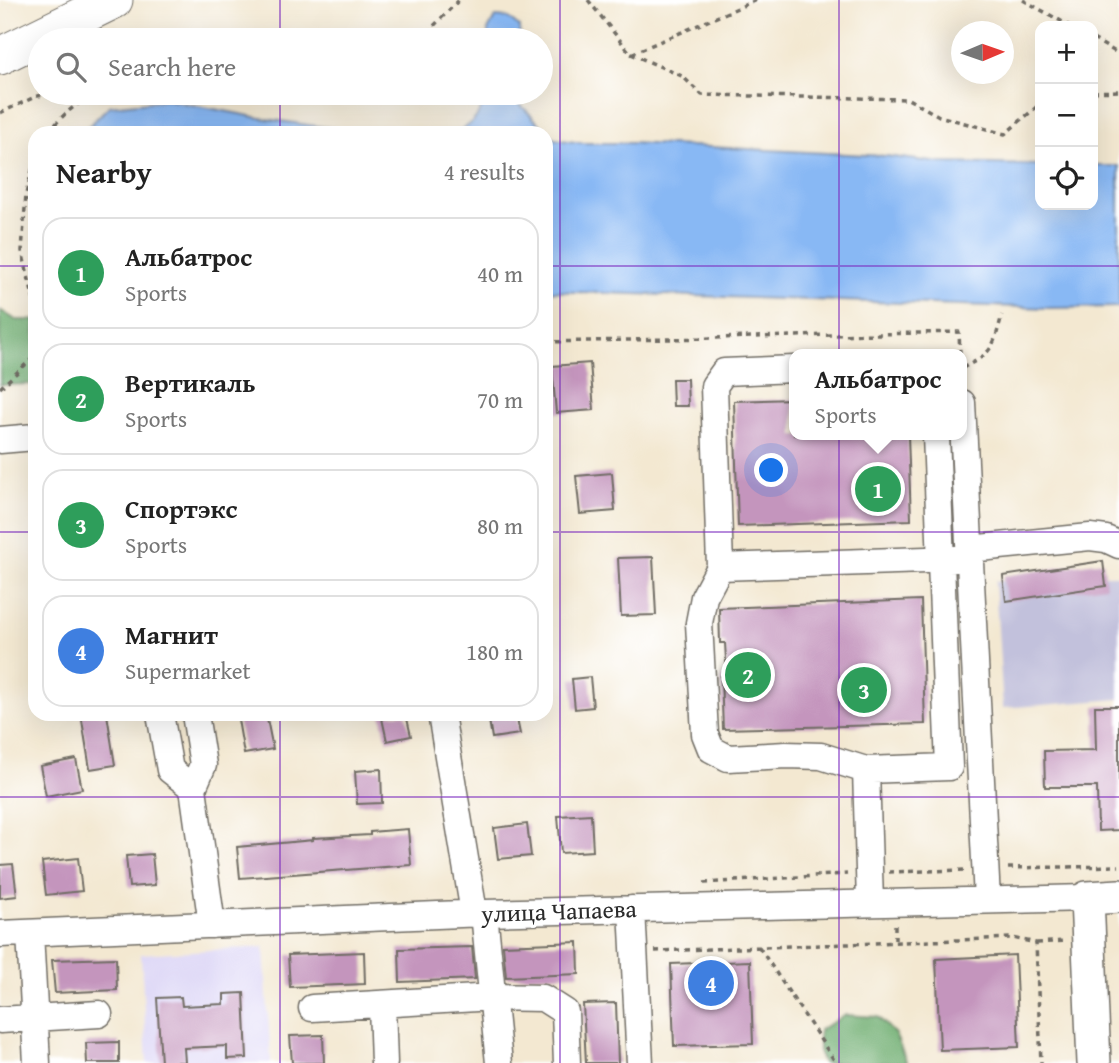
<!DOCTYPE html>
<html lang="en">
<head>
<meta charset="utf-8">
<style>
  body { margin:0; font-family:"Gentium Book Plus",serif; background:#f2f2f2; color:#222 }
  .controls { position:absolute; right:21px; top:21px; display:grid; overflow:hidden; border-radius:14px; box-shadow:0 7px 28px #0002 }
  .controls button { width:63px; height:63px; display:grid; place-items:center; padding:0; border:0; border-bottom:2px solid #e0e0e0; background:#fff; color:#222; font:35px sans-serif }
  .compass { position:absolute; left:951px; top:21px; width:63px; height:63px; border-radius:50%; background:#fff; box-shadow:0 7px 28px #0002; rotate:88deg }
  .you { position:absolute; left:772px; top:471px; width:24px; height:24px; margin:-18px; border:5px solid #fff; border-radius:50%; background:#1a73e8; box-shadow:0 0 0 10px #1a73e833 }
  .badge { display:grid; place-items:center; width:46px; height:46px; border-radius:50%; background:#111827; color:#fff; font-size:23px; font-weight:700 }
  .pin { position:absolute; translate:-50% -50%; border:4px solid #fff; box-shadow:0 2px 7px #0006 }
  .popup { position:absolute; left:789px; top:349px; width:178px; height:91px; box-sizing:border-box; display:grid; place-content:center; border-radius:14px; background:#fff; filter:drop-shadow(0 2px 5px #0005); font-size:23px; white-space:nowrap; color:#767676 }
  .popup b { font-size:26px; color:#222 }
  .popup::after { content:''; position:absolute; left:50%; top:100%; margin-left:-14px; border:14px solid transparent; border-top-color:#fff }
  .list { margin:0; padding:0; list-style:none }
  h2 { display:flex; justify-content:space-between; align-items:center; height:91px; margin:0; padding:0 28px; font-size:30px }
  h2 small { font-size:23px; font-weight:400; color:#767676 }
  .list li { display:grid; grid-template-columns:46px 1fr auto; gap:21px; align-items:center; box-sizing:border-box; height:112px; margin:0 14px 14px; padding:0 14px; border:2px solid #e0e0e0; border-radius:21px }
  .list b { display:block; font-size:26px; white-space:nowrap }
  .list p { margin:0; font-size:23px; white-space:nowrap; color:#767676 }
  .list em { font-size:23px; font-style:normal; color:#767676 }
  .icon { flex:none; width:38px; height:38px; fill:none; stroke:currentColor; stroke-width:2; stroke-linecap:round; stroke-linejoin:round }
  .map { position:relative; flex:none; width:1119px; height:1063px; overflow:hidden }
  .search { position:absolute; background:#fff; box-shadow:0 7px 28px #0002; left:28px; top:28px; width:525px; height:77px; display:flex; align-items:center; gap:18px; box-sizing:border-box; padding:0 24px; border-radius:38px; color:#767676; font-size:26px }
  .panel { position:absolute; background:#fff; box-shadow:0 7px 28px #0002; left:28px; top:126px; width:525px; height:595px; border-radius:21px }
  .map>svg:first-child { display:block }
  .built { fill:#dcd5f6 }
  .industrial { fill:#c2c1dc }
  .forest { fill:#6ead6f; stroke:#4c6c4d; stroke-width:2 }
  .water { fill:#88b8f4; stroke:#5a7290; stroke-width:2 }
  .building { fill:#c495bd }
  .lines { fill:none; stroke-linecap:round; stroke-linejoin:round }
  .minor-casing { stroke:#716d65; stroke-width:29 }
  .major-casing { stroke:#716d65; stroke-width:36 }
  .highway-casing { stroke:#716d65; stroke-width:39 }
  .path { stroke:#716d65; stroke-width:3.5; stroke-dasharray:5 5; stroke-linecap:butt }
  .minor { stroke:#fff; stroke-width:26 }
  .major { stroke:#fff; stroke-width:33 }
  .highway { stroke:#fff; stroke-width:37 }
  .grid { fill:none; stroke:#7b2cbf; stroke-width:2; stroke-opacity:0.55 }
  .labels { text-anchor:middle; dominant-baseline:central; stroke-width:6; stroke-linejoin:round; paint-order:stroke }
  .street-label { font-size:24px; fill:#2b2b2b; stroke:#fff }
</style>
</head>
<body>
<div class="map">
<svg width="1119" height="1063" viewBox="0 0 1119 1063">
  <rect width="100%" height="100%" fill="#fff"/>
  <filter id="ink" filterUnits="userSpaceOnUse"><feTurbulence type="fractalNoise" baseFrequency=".0143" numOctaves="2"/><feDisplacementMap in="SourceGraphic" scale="14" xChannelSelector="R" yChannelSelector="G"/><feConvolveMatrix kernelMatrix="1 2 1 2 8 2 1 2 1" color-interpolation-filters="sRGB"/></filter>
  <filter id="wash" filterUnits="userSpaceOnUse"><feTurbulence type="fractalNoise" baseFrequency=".00686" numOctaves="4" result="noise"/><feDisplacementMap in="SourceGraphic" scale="28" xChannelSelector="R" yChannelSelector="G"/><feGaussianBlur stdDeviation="1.57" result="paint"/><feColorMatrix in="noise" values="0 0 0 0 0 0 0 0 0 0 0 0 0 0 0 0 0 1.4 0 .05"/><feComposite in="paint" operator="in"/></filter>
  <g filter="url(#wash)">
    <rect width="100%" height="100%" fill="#f3e8d1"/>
    <path class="built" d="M264,947L271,1063H147L141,954Z"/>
    <path class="industrial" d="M1103,561L1105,575H1119V699L1003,708L995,582L1003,581V576Z"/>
    <path class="forest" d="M0,310L16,320H35V384L0,385Z
      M846,1015L878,1017L895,1034L907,1063H823L819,1054V1030Z"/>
    <path class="water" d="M495,17L508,18L519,27L521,40H488V30Z
      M485,93H514V98L554,139L582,143H631L886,156L940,163L1040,165V205H1093V166H1119V307L1050,308L546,291V133H455C472,126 484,112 485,93Z
      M167,100L266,119L365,133H82L109,106Z"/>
    <g id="blocks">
      <path class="building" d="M590,363L594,410L556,413L552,366Z
        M672,379H687L688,406H673Z
        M794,399V435H908L911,520L738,526L734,401Z
        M612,473L615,511L580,514L576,476Z
        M653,557L656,615L621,616L618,558Z
        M1103,561L1106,586L1006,601L1003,576Z
        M921,600L925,724L723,729L721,676H727L725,643H720L719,608Z
        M590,677L593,707L575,709L572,679Z
        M1095,706H1119V830L1098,831L1097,787H1045L1044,751L1096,750Z
        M81,714H107L115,765L90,769Z
        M237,714H266L273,749L244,754Z
        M381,714H406L411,736L387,741Z
        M488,714H516L520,734L492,738Z
        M76,759L82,789L46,796L40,766Z
        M381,769L382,803L357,804L355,771Z
        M591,814L593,851L561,853L558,816Z
        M527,824L531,856L498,859L494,828Z
        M408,829L411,865L240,878L237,847L313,840V838L370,835V832Z
        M152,854L155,885L129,887L126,856Z
        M78,858L82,891L46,895L42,862Z
        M13,864L17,896L0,898V865Z
        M578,942L579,974L506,977L503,945Z
        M472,947L475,979L400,982L399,949Z
        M364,952L365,984L290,987L288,955Z
        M1015,955L1019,1047L940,1050L936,959Z
        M116,958L117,990L55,993L52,960Z
        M750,961L753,1044L674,1046L671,964Z
        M244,993L247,1058L227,1059V1046L184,1048L185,1062L161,1063L157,998L181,997L182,1006L224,1004V994Z
        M616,1003L618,1063H586L583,1004Z
        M323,1035L324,1063H292L290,1036Z
        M119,1042V1063H87L86,1043Z"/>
    </g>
  </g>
  <g filter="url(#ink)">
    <use href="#blocks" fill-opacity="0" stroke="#716d65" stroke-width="2"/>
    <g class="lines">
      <defs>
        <path id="minor" d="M794,369L724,372L714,386L720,567L704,597L699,623L705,734L711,749L728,758L786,755L821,756L866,770L949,767L936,435
          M962,403L987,900
          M0,440L35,437
          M969,549L1090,537L1106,539L1119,545
          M720,567L956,559
          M160,714L170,770L193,788
          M195,714L203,765L193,788L212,925
          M441,714L474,913
          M866,770L870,903
          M632,909L640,1063
          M484,913L499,1063
          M30,933L37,1063
          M0,934L484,913L1087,898
          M382,1005L384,1063
          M312,1008L493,997L543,998L565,1012L567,1063
          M0,1020L99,1014"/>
        <path id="major" d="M1094,1063L1087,898L1119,896"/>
        <path id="highway" d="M0,56L114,0"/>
      </defs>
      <use href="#minor" class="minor-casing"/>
      <use href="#major" class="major-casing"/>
      <use href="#highway" class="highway-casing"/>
      <path class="path" d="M588,0L631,54L756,0
        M1023,0L1070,26
        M1093,39L1119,54
        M420,40L459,0
        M631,54L682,76L702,95L908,99L939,116L1005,134L1040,104
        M1093,92L1119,91
        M237,93L274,97L289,93
        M0,113L37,96L66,93
        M49,133C61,115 82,97 104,93
        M35,159L26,194L22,251L35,305
        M546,342L959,332L960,354
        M962,368C993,353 993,348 1002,315
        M0,388L35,356
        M1008,868L1119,866
        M889,872L966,870
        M704,883L847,874
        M895,925V942
        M1037,943L1064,941
        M759,947L836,1063
        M655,951L1013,938L1036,943L1041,1063"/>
      <use href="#minor" class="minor"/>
      <use href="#major" class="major"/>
      <use href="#highway" class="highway"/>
    </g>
  </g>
  <path class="grid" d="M280,0V40M560,0V1063M839,0V1063M280,93V133M0,266H35M546,266H1119M0,532H35M546,532H1119M280,714V1063M0,797H1119"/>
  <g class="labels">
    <g class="street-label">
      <text transform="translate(559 911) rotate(-2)">улица Чапаева</text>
    </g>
  </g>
</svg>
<div class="controls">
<button>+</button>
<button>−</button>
<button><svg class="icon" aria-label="locate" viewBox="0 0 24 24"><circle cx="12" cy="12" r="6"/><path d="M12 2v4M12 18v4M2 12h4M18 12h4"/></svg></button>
</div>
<svg class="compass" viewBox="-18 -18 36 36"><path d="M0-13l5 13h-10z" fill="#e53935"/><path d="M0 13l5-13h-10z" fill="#767676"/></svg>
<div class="you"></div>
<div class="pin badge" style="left:878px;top:489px;background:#2e9e5b">1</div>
<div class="popup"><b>Альбатрос</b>Sports</div>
<div class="pin badge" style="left:748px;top:675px;background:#2e9e5b">2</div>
<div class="pin badge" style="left:864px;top:690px;background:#2e9e5b">3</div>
<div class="pin badge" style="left:711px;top:983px;background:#3f7fe0">4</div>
<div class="search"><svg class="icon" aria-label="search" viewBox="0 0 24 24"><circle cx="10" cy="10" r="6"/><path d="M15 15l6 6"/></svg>Search here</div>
<section class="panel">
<h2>Nearby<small>4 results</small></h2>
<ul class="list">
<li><span class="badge" style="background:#2e9e5b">1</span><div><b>Альбатрос</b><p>Sports</p></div><em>40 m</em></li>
<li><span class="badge" style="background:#2e9e5b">2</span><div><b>Вертикаль</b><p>Sports</p></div><em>70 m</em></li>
<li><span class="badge" style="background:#2e9e5b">3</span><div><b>Спортэкс</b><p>Sports</p></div><em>80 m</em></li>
<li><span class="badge" style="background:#3f7fe0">4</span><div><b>Магнит</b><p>Supermarket</p></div><em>180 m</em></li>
</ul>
</section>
</div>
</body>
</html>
